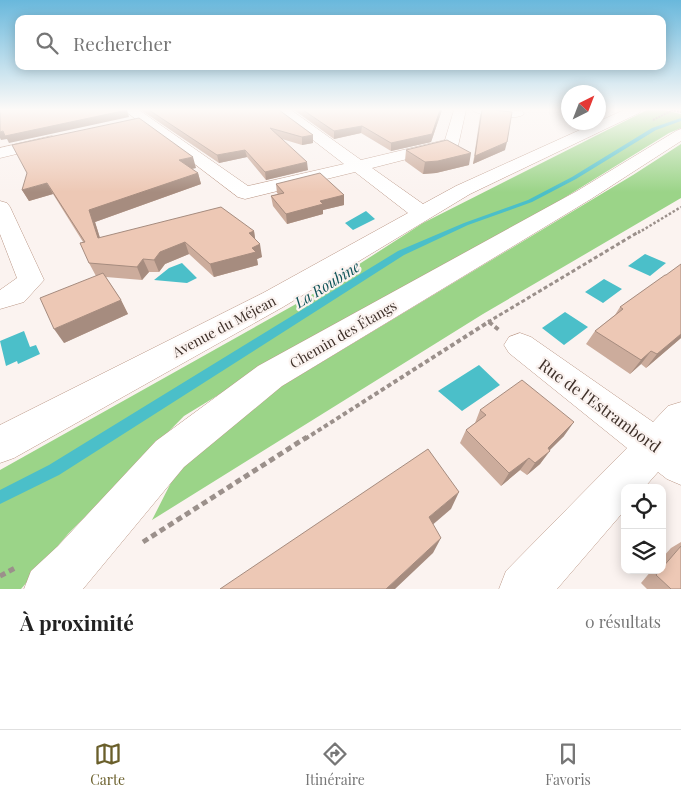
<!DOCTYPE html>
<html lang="fr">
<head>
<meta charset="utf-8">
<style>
  body { margin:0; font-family:"Playfair Display",serif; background:#f2f2f2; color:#222 }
  .controls { position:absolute; right:15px; bottom:15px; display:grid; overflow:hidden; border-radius:10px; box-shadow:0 2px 12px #0003 }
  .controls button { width:45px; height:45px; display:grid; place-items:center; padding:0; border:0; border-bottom:1px solid #e0e0e0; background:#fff; color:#222; font:25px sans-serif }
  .compass { position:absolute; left:561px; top:85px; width:45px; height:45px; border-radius:50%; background:#fff; box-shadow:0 2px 12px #0003; rotate:42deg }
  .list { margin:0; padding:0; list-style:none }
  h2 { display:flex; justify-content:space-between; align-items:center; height:65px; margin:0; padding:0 20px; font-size:21px }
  h2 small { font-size:16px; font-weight:400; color:#767676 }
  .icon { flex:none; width:28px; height:28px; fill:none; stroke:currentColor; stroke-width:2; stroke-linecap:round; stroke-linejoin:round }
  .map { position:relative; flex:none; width:681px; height:589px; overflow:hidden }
  .search { position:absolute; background:#fff; box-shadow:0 2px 12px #0003; left:15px; right:15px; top:15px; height:55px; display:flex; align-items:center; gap:12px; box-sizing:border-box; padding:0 18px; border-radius:10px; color:#767676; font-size:19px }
  .sheet { height:140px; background:#fff }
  nav { display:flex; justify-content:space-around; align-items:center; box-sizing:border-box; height:70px; border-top:1px solid #e0e0e0; background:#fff; font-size:14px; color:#767676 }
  nav a { display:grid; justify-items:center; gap:2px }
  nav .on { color:#6a5f2b }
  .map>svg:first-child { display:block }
  .green { fill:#9bd488 }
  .water { fill:#4bbfc9 }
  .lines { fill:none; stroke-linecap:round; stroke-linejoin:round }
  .stream { fill:#4bbfc9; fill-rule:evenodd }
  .minor-casing { stroke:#ba9685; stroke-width:1 }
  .path-far4 { stroke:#9b908b; stroke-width:2; stroke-dasharray:2 1; stroke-linecap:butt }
  .path-far3 { stroke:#9b908b; stroke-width:2.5; stroke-dasharray:2.5 2; stroke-linecap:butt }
  .path-far2 { stroke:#9b908b; stroke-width:3; stroke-dasharray:4 2.5; stroke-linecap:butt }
  .path-far1 { stroke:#9b908b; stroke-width:4; stroke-dasharray:4.5 3; stroke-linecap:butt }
  .path { stroke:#9b908b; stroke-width:5; stroke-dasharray:6 4; stroke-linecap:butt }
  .minor { fill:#fff; fill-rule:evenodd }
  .wall { fill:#ccac9c }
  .shaded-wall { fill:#a68c7f }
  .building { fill:#edc8b5; stroke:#a68c7f }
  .labels { text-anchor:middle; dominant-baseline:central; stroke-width:4.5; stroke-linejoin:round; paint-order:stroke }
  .street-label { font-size:14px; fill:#3e3029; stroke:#fbf3f0 }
  .water-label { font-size:15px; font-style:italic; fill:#0e5358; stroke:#fbf3f0 }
  .near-street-label { font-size:16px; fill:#3e3029; stroke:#fbf3f0 }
</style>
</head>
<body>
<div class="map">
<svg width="681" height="589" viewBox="0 0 681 589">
  <rect width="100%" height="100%" fill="#fbf3f0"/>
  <path class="green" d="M647,110H664L681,114V128L669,133L559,201L287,353L184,416L68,534L21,589H0V470L305,299L423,223Z
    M681,144V198L483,314L152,520L183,459L277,389L633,175Z"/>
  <path class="water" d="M366,211L375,219L353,230L345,223Z
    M645,254L666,263L650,276L628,266Z
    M182,263L197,278L187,283L154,280L169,268Z
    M604,279L622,289L603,303L585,292Z
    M565,312L588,327L564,345L542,328Z
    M24,331L30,347L36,345L40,354L18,364L17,361L6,366L0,341Z
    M479,365L500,385L462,411L438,391Z"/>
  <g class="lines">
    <path class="stream" d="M681,118V121L656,130L576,179L532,202L468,225L404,255L59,475L0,504V490L49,465L398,251L464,223L528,200L572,177L652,128Z"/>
    <defs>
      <path id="minor" d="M124,110H139L248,186L344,164L278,113L277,110H291L361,160L445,140L454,110H466L458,146L372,168L423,204L456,186L624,110H641L639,113L470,194L283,307L14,458L0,463V425L263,293L408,213L355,172L245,199L238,197Z
        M472,110L522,111L524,114C518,121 478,116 472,110Z
        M681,129V141L591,199L282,386L184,467L83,589H24L31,571L58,546L156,441L258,366L577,191L676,131Z
        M52,136L58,138L60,141L58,144L0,158V148Z
        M0,201L7,203L10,207L44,280L24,302L0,309V290L17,278L0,234Z
        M520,333L531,337L653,422L668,406L681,402V485L667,479L658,472L644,488H625V510L557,589H499L506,571L627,448L509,353L504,345L509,337Z"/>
    </defs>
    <use href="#minor" class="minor-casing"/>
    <path class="path-far4" d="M671,110L681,112
      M653,120L673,110"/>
    <path class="path-far3" d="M638,233L681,207"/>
    <path class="path-far2" d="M488,322L640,231"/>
    <path class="path-far1" d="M489,322L499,330
      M305,439L490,321"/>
    <path class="path" d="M143,542L307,437
      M0,576L17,567"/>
    <use href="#minor" class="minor"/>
  </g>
  <path class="wall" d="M141,110H279L313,135V143L302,145L282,139L308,170L266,180L247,157L219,163Z
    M294,110H442L431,142L391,151L361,133L334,139Z
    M482,110L505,150L473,164L480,116Z
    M406,150L469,165L436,173L423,174L405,161Z
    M196,168L192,169L198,173L201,184L95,222L100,238L254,231L255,240L262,257L257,259L258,265L214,277L189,254L165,264L159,272H149L142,280L106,277L121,300L128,314L64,343L96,276L89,263L83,242L53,194L29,201L22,190Z
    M276,184L344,195V205L323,210V214L287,224L273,206L271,196L278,194L277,193Z
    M666,275L681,338L646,368L641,364L630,374L586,344L595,331L615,315L620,307Z
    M480,410L564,436L549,450L540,464L527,475L520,470L501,486L460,443L466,430L475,423Z
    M681,542V589H647L641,583L652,570H662V558L671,548Z"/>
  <path class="shaded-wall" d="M127,110L129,117L9,143L7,139L1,140L0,138V132Z
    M440,110H442L431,142L391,151V143Z
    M362,126L361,133L334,139V131Z
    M313,135V143L302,145V137Z
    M507,142L505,150L473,164L475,156Z
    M245,150L247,157L219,163L217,155Z
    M471,153L469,165L436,173L423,174L425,162Z
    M193,157L196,168L182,171L179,160Z
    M307,162L308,170L266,180L265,172Z
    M198,173L201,184L95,222L104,251L98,238L89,210Z
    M47,183L53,194L29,201L22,190Z
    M344,195V205L323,210V214L287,224L286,214L320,201Z
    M254,231L256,244L249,233Z
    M185,242L189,254L165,264L159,272L154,260L160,252Z
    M260,244L262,257L257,259L258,265L214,277L210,264Z
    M143,259L149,272L142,280L137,267Z
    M121,300L128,314L64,343L54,329Z
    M681,334V338L646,368L657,354Z
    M651,351L641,364L630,374L641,360Z
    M574,422L564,436L544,456L550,451L540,464L527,475L535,463L548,448Z
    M529,458L520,470L501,486L509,473Z
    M459,492L451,509L423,533L429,517Z
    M441,538L433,553L395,589H386Z"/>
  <path class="building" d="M0,110H127L5,136L3,131L0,132Z
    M149,110H279L313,135L302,137L270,128L307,162L265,172L245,150L217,155Z
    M303,110H440L432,134L391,143L362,126L334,131Z
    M482,110H493L512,112L507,142L475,156Z
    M139,118L193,157L179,160L198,173L89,210L98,238L221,207L254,231L249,233L260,244L252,248L256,252L210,264L185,242L160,252L154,260L143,259L137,267L89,263L80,243L85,242L47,183L22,190L27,173L12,145Z
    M447,140L471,153L438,161L425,162L406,150Z
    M320,173L344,195L320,201L323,204L286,214L271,196L284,193L276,184Z
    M681,264V334L657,354L651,351L641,360L595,331L623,309L620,307L665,275H666Z
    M103,273L121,300L54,329L40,298Z
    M522,380L574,422L548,448L550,451L535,463L529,458L509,473L466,430L486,415L480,410Z
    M428,449L459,492L429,517L441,538L386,589H220Z
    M681,546V589H671L656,575L660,570H662V568Z"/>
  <linearGradient id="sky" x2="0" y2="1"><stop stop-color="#69b8dc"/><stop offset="0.57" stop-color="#fdfaf8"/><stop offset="1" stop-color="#fdfaf8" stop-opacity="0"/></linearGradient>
  <rect width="681" height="192" fill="url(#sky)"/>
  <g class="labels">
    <g class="street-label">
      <text transform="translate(224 326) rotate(-28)">Avenue du Méjean</text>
      <text transform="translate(343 334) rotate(-30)">Chemin des Étangs</text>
    </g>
    <g class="water-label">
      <text transform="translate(327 284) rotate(-32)">La Roubine</text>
    </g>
    <g class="near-street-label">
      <text transform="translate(600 405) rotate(36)">Rue de l'Estrambord</text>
    </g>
  </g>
</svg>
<div class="controls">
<button><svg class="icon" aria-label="locate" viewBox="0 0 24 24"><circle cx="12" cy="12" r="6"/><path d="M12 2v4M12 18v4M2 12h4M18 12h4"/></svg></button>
<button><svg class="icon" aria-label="layers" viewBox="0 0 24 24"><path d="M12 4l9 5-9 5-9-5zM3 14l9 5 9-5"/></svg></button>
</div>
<svg class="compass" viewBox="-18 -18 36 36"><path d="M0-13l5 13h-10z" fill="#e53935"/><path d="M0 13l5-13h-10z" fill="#767676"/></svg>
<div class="search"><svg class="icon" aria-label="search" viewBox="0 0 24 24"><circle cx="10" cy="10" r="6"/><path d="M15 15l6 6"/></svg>Rechercher</div>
</div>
<section class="sheet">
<h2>À proximité<small>0 résultats</small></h2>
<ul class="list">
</ul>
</section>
<nav>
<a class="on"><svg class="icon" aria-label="map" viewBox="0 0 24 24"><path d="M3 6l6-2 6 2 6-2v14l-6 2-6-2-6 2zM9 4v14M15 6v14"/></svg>Carte</a>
<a><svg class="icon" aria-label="directions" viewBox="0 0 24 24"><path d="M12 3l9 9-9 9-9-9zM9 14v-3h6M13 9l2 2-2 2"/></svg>Itinéraire</a>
<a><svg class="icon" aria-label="saved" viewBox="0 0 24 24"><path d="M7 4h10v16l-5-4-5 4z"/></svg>Favoris</a>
</nav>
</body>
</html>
